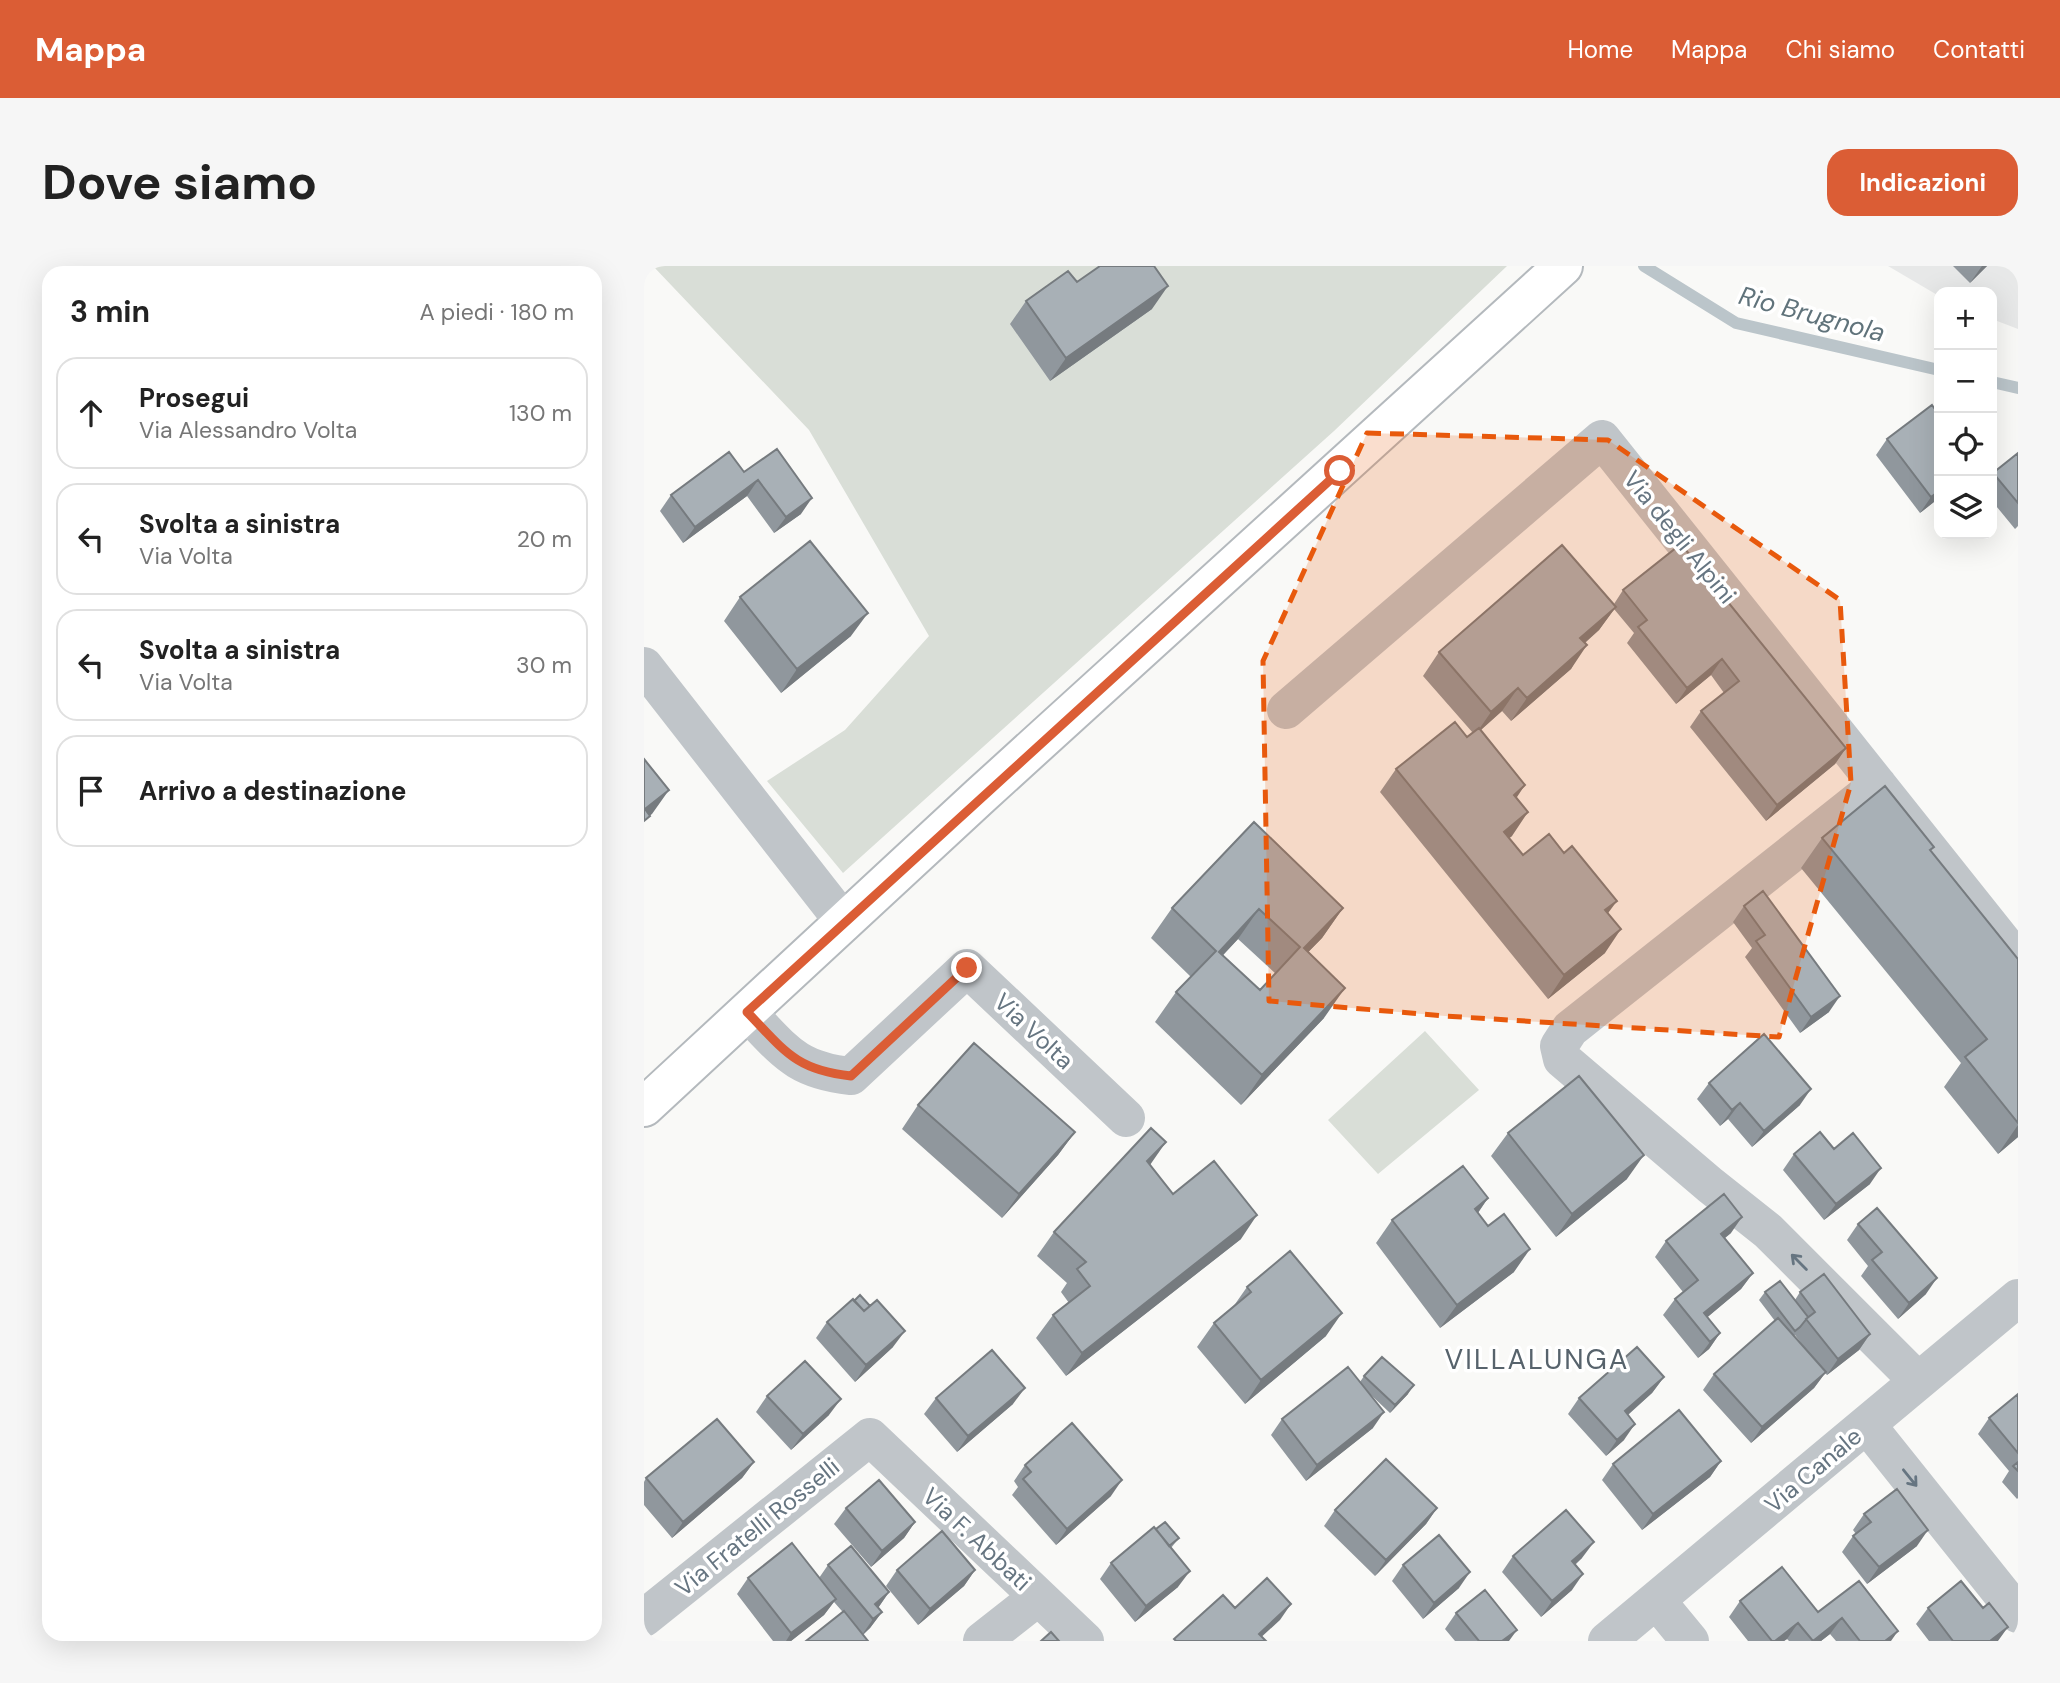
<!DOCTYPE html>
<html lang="it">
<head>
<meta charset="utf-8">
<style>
  body { margin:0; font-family:"DM Sans",sans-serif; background:#f6f6f6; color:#222 }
  .controls { position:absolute; right:21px; top:21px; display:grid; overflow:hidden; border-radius:14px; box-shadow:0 7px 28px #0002 }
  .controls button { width:63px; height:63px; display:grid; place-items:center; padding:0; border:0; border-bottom:2px solid #e0e0e0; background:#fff; color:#222; font:35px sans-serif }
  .stop { position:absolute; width:21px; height:21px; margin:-16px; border:5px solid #db5d35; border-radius:50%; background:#fff }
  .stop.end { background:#db5d35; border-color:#fff; box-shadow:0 2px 7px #0008 }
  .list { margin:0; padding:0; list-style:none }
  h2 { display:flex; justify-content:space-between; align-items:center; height:91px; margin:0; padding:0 28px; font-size:30px }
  h2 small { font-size:23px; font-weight:400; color:#767676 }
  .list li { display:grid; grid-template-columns:46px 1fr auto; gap:21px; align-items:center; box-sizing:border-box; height:112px; margin:0 14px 14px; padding:0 14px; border:2px solid #e0e0e0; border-radius:21px }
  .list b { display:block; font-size:26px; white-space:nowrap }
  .list p { margin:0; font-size:23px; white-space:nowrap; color:#767676 }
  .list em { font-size:23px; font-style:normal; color:#767676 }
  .icon { flex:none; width:38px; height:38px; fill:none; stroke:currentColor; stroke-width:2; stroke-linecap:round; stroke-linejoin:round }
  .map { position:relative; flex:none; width:1374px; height:1375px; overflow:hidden; border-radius:21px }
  header { display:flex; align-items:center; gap:42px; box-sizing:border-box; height:98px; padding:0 35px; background:#db5d35; color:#fff }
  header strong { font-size:33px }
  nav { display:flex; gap:38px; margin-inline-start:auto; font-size:24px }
  .intro { display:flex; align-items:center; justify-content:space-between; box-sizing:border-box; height:168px; padding:0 42px }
  h1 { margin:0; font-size:49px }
  .button { padding:18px 32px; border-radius:21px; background:#db5d35; color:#fff; font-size:24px; font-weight:700 }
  main { display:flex; gap:42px; padding:0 42px }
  aside { flex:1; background:#fff; border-radius:21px; box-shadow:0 7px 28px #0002 }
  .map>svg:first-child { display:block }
  .built { fill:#e7e8e8 }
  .green { fill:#d9ded7 }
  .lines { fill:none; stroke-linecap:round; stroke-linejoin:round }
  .stream { stroke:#bbc5ca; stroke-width:12 }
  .major-casing { stroke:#b4b9bd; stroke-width:42 }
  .minor { stroke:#c0c5c9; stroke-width:38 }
  .major { stroke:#fff; stroke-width:38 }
  .wall { fill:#90979d; fill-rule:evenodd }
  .shaded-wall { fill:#767b7f }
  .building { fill:#a8b0b6; stroke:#767b7f; stroke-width:2; fill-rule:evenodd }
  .oneway { stroke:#667581 }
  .route { stroke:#db5d35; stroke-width:9 }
  .marked { fill:#e8590c; fill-opacity:0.2; stroke:#e8590c; stroke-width:5; stroke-dasharray:14 9; stroke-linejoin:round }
  .labels { text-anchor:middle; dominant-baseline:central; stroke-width:7; stroke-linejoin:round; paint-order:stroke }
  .street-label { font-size:24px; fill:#667581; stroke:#fff }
  .water-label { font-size:26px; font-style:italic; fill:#60737b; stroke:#fff }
  .quarter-label { font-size:28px; letter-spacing:2px; fill:#57636c; stroke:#fff }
</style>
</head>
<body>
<header>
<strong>Mappa</strong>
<nav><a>Home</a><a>Mappa</a><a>Chi siamo</a><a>Contatti</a></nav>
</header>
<div class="intro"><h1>Dove siamo</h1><a class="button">Indicazioni</a></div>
<main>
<aside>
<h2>3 min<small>A piedi · 180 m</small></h2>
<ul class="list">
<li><svg class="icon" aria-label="ahead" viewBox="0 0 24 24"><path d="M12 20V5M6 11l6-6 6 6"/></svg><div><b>Prosegui</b><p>Via Alessandro Volta</p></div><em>130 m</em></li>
<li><svg class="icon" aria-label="left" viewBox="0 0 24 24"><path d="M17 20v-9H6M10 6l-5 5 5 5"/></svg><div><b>Svolta a sinistra</b><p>Via Volta</p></div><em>20 m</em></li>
<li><svg class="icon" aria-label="left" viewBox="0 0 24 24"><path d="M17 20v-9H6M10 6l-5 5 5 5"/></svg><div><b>Svolta a sinistra</b><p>Via Volta</p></div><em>30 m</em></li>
<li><svg class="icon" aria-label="arrive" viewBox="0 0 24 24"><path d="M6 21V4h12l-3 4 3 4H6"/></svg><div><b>Arrivo a destinazione</b></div></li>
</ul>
</aside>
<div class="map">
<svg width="1374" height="1375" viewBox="0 0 1374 1375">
  <rect width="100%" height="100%" fill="#f9f9f7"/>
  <path class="built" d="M1244,0H1374V63L1348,53V26H1295V30Z"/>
  <path class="green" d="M9,0H863L690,165L199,607L123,515L201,464L285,370L165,164Z
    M781,765L835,824L734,908L684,854Z"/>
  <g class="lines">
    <path class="stream" d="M1000,0L1092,57L1295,104
      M1348,116L1374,122"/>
    <defs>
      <path id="major" d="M0,841L336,530L919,0"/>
    </defs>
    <use href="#major" class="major-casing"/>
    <path class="minor" d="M0,400L200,656
      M642,444L958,173L1374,695
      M1234,519L926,763L915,780L918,793L1066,919L1124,965L1273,1114
      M103,746C140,784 151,804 207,810L323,702L482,852
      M1223,1159L1374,1348
      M1013,1335L1046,1375
      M0,1352L226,1171L441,1375
      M338,1375L394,1331
      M963,1375L1374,1032"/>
    <use href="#major" class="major"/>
  </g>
  <path class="wall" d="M1309,0H1343L1326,17Z
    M433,16L508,43L406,115L366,58L382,35Z
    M1295,149V232L1276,247L1232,189L1243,173Z
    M133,183L157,248L130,267L103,230L39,277L16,245L27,229L100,206Z
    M1374,187V260L1371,263L1348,235V209Z
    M979,324L1202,482L1191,498L1122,555L1046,461L1057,445L1080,427L1067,409L1032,438L983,377L990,367L970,343L955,364L941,377L927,403L867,455L858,445L837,464L872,532L868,570L865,572L879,589L964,647L961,687L904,733L736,526L752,503L823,471L829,467L779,410L795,386L970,338Z
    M96,331L207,370L137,427L80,355Z
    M1178,572L1287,586L1374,693V871L1354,888L1300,821L1317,797L1157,602Z
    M1100,640L1185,746L1156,767L1101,691L1108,682L1089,656Z
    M528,642H699L678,672L664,686L680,752L597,839L511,756L532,726L547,711L507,672ZM594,673L632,708L616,724L579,689Z
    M1065,817L1156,839L1108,881L1084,853L1076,860L1053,833Z
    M274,839L431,866L414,889L358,952L258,863Z
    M864,867L983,913L912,971L847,890Z
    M1190,883L1226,918L1180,954L1139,904L1150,888Z
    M506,899L529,928L597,973L422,1110L392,1072L409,1049L425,1037L417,1026L423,1017L393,990L410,966Z
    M844,932L834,947L870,1006L796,1062L732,977L748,954Z
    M1214,958L1282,1028L1254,1053L1217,1010L1224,1000L1203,974Z
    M1087,967L1080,973L1109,1007L1097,1023L1063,1051L1076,1067L1065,1083L1054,1092L1019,1049L1031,1033L1039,1026L1011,991L1022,975Z
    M603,1021L682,1070L601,1138L553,1081L570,1057L589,1041Z
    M1121,1026L1151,1034L1156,1026L1226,1068L1215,1084L1183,1109L1181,1107L1170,1122L1107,1177L1059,1124L1070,1108L1131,1055L1115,1034ZM1151,1069L1169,1093L1150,1070Z
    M183,1056L249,1081L211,1116L172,1072Z
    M720,1110L764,1128L746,1147L727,1129L729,1162L662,1215L627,1169L638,1153L716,1116Z
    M1020,1111L1008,1127L984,1149L980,1174L962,1190L924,1148L935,1132Z
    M1374,1128V1232L1373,1233L1358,1216L1365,1205L1334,1168L1345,1152Z
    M123,1130L185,1149L147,1184L112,1146Z
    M292,1132L369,1138L313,1186L280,1148Z
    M1077,1195L1066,1211L998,1264L958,1214L969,1198Z
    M110,1196L98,1212L28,1272L0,1239V1216L2,1212Z
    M381,1199L467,1230L412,1279L368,1229L374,1221L370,1215Z
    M202,1242L271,1256L260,1272L227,1301L190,1258Z
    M793,1242L782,1258L731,1310L680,1260L691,1244Z
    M1220,1248L1273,1280L1223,1318L1198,1286L1209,1270L1212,1268L1209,1264Z
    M512,1263L535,1272L527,1282L534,1321L491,1356L456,1313L467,1297Z
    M869,1290L938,1292L931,1299L928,1324L897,1351L858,1306Z
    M184,1299L245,1326L234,1342L238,1346L226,1362L219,1369L190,1336L180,1349L147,1375H129L93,1328L104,1312H175Z
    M759,1299L815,1322L779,1353L748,1315Z
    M253,1304H331L320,1320L274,1359L242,1320Z
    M1215,1315L1247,1375H1192L1186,1368L1177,1375H1145L1143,1373L1140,1375H1104L1085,1351L1096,1335L1174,1346Z
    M1284,1342L1354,1375H1285L1272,1358Z
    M812,1347L865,1375H811L801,1363Z"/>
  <path class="shaded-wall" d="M1338,0H1343L1326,17Z
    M524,20L508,43L406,115L422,92Z
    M114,214L103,230L39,277L51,261Z
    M1295,225V232L1276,247L1287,231Z
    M168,232L157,248L130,267L142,251Z
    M972,341L955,364L920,395L936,372Z
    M224,347L207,370L137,427L153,403Z
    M943,379L927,403L867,455L883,432Z
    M1078,393L1067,409L1032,438L1043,422Z
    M874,422L858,445L831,469L847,446Z
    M1202,482L1191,498L1122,555L1133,539Z
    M881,519L865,543L870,529Z
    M25,524L8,548L0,554V544Z
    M884,546L868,570L844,589L860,566Z
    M973,635L956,658L961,644Z
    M699,642L678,672L639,712L660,682Z
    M615,643L594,673L554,716L575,686Z
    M977,663L961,687L904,733L920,709Z
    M701,722L680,752L597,839L618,809Z
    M1196,730L1185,746L1156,767L1167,751Z
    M1167,823L1156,839L1108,881L1120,865Z
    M1096,837L1084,853L1076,860L1088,844Z
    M1374,859V871L1354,888Z
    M431,866L414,889L358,952L375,928Z
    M522,876L506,899L503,895Z
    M1000,889L983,913L912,971L928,948Z
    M1237,902L1226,918L1180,954L1192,938Z
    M844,932L828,955L831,943Z
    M613,949L597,973L422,1110L438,1087Z
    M1098,951L1087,967L1065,984L1077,968Z
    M886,983L870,1006L796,1062L813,1039Z
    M1109,1007L1097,1023L1053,1060L1060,1047Z
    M1293,1012L1282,1028L1254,1053L1265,1037Z
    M698,1047L682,1070L601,1138L617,1114Z
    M261,1065L249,1081L211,1116L222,1099Z
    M1076,1067L1065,1083L1054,1092L1066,1076Z
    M1226,1068L1215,1084L1183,1109L1194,1093Z
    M1182,1106L1170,1122L1107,1177L1118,1161Z
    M1020,1111L1008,1127L970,1161L981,1145Z
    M770,1119L764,1128L746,1147L751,1139Z
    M381,1122L369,1138L313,1186L324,1170Z
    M197,1133L185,1149L147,1184L159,1168Z
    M740,1146L729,1162L662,1215L673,1199Z
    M991,1158L980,1174L962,1190L973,1174Z
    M1077,1195L1066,1211L998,1264L1009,1248Z
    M110,1196L98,1212L28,1272L39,1256Z
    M478,1214L467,1230L412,1279L423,1263Z
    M793,1242L782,1258L731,1310L742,1294Z
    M271,1256L260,1272L227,1301L238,1285Z
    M1284,1264L1273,1280L1223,1318L1235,1301Z
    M950,1276L938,1292L916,1311L928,1295Z
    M331,1304L320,1320L274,1359L286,1343Z
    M546,1305L534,1321L491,1356L502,1340Z
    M826,1306L815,1322L779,1353L790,1337Z
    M939,1308L928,1324L897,1351L908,1335Z
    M245,1326L234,1342L231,1338Z
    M192,1333L180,1349L147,1375H142L147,1367Z
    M647,1338L636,1354L613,1375L615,1368Z
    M238,1346L226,1362L218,1369L229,1353Z
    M1198,1352L1186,1368L1177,1375H1169Z
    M1154,1357L1143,1373L1140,1375H1131Z
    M1364,1361L1354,1375H1346Z
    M873,1364L865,1375H858Z
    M1254,1365L1247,1375H1241Z"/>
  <path class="building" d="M456,0H510L524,20L422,92L382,35L424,5L433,16Z
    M1288,139L1295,149V225L1287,231L1243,173Z
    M133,183L168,232L142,251L114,214L51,261L27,229L85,186L100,206Z
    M1374,187V237L1349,207Z
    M166,275L224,347L153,403L96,331Z
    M1037,278L1202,482L1133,539L1057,445L1095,415L1078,393L1043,422L994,361L1003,354L979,324Z
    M918,279L972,341L936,372L943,379L883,432L874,422L847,446L795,386Z
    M811,456L823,471L835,462L881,519L870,529L884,546L860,566L879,589L905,568L920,587L928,580L973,635L961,644L977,663L920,709L752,503Z
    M0,493L25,524L1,543L6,550L0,555Z
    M1241,520L1290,581L1286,584L1374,693V857L1321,791L1343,773L1178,572Z
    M610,556L699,642L660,682L701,722L618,809L532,726L572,685L528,642ZM615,643L656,681L616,724L575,686Z
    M1119,625L1196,730L1167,751L1112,675L1121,669L1100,640Z
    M1120,768L1167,823L1120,865L1096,837L1088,844L1065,817Z
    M330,777L431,866L375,928L274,839Z
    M935,810L1000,889L928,948L864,867Z
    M507,862L522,876L503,895L529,928L570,895L613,949L438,1087L409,1049L446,1020L433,1003L442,996L410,966Z
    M1176,866L1190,883L1209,867L1237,902L1192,938L1150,888Z
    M819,900L844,932L831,943L844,960L860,948L886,983L813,1039L748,954Z
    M1080,928L1098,951L1077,968L1109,1007L1060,1047L1076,1067L1066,1076L1031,1033L1054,1014L1022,975Z
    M1233,942L1293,1012L1265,1037L1228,994L1238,986L1214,958Z
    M646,985L698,1047L617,1114L570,1057L607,1026L603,1021Z
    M1180,1008L1226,1068L1194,1093L1162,1053L1171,1046L1156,1026Z
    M1136,1015L1164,1051L1156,1061L1151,1065L1121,1026Z
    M216,1029L226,1040L220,1045L210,1035Z
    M209,1033L220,1045L233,1034L261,1065L222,1099L183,1056Z
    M1134,1052L1182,1106L1118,1161L1070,1108Z
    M993,1081L1020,1111L981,1145L991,1158L973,1174L935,1132Z
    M348,1084L381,1122L324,1170L292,1132Z
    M738,1091L770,1119L751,1139L720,1110Z
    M161,1095L197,1133L159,1168L123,1130Z
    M704,1101L740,1146L673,1199L638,1153Z
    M1374,1128V1187L1345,1152Z
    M1035,1144L1077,1195L1009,1248L969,1198Z
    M73,1153L110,1196L39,1256L2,1212Z
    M428,1157L478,1214L423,1263L379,1213L387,1206L381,1199Z
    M742,1193L793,1242L742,1294L691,1244Z
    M1374,1196V1205L1369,1200Z
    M235,1214L271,1256L238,1285L202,1242Z
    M1253,1223L1284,1264L1235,1301L1209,1270L1227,1256L1220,1248Z
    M922,1244L950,1276L928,1295L939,1308L908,1335L869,1290Z
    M521,1256L535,1272L525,1280L512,1263Z
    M510,1261L546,1305L502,1340L467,1297Z
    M298,1265L331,1304L286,1343L253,1304Z
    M795,1269L826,1306L790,1337L759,1299Z
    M148,1277L192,1333L147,1367L104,1312Z
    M207,1280L245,1326L231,1338L238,1346L229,1353L184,1299Z
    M1138,1301L1174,1346L1215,1315L1254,1365L1241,1375H1216L1198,1352L1169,1375L1154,1357L1131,1375H1128L1096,1335Z
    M623,1312L647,1338L615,1368L622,1375H532L530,1373L579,1329L591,1342Z
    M1317,1315L1339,1342L1345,1337L1364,1361L1346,1375H1309L1284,1342Z
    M841,1324L873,1364L858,1375H835L812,1347Z
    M200,1345L224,1375H162Z
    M407,1366L415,1375H397Z"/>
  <defs><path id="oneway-shaft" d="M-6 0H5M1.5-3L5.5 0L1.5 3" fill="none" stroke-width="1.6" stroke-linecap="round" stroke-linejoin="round" transform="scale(1.75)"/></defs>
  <g class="oneway">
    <use href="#oneway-shaft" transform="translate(1155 996) rotate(-135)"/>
    <use href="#oneway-shaft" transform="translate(1266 1212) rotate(51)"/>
  </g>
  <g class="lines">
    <path class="route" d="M323,702L207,810C151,804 140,784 103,746L696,205"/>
  </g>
  <path class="marked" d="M723,167L964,174L1196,334L1207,517L1135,771L801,750L625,735L619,395Z"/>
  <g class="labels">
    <g class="street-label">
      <text transform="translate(1036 271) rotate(51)">Via degli Alpini</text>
      <text transform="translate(390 765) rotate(43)">Via Volta</text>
      <text transform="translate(1169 1204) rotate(-40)">Via Canale</text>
      <text transform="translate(113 1261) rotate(-39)">Via Fratelli Rosselli</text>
      <text transform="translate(333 1273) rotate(43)">Via F. Abbati</text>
    </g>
    <g class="water-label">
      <text transform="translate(1168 48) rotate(15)">Rio Brugnola</text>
    </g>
    <g class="quarter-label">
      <text x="893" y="1093">VILLALUNGA</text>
    </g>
  </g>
</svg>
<div class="controls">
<button>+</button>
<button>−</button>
<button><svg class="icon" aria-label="locate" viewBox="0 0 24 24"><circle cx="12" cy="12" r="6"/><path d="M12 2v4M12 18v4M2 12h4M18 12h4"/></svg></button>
<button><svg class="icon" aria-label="layers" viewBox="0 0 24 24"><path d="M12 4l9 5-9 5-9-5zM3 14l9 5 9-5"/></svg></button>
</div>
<div class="stop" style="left:696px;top:205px"></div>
<div class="stop end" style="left:323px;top:702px"></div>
</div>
</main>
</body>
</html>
